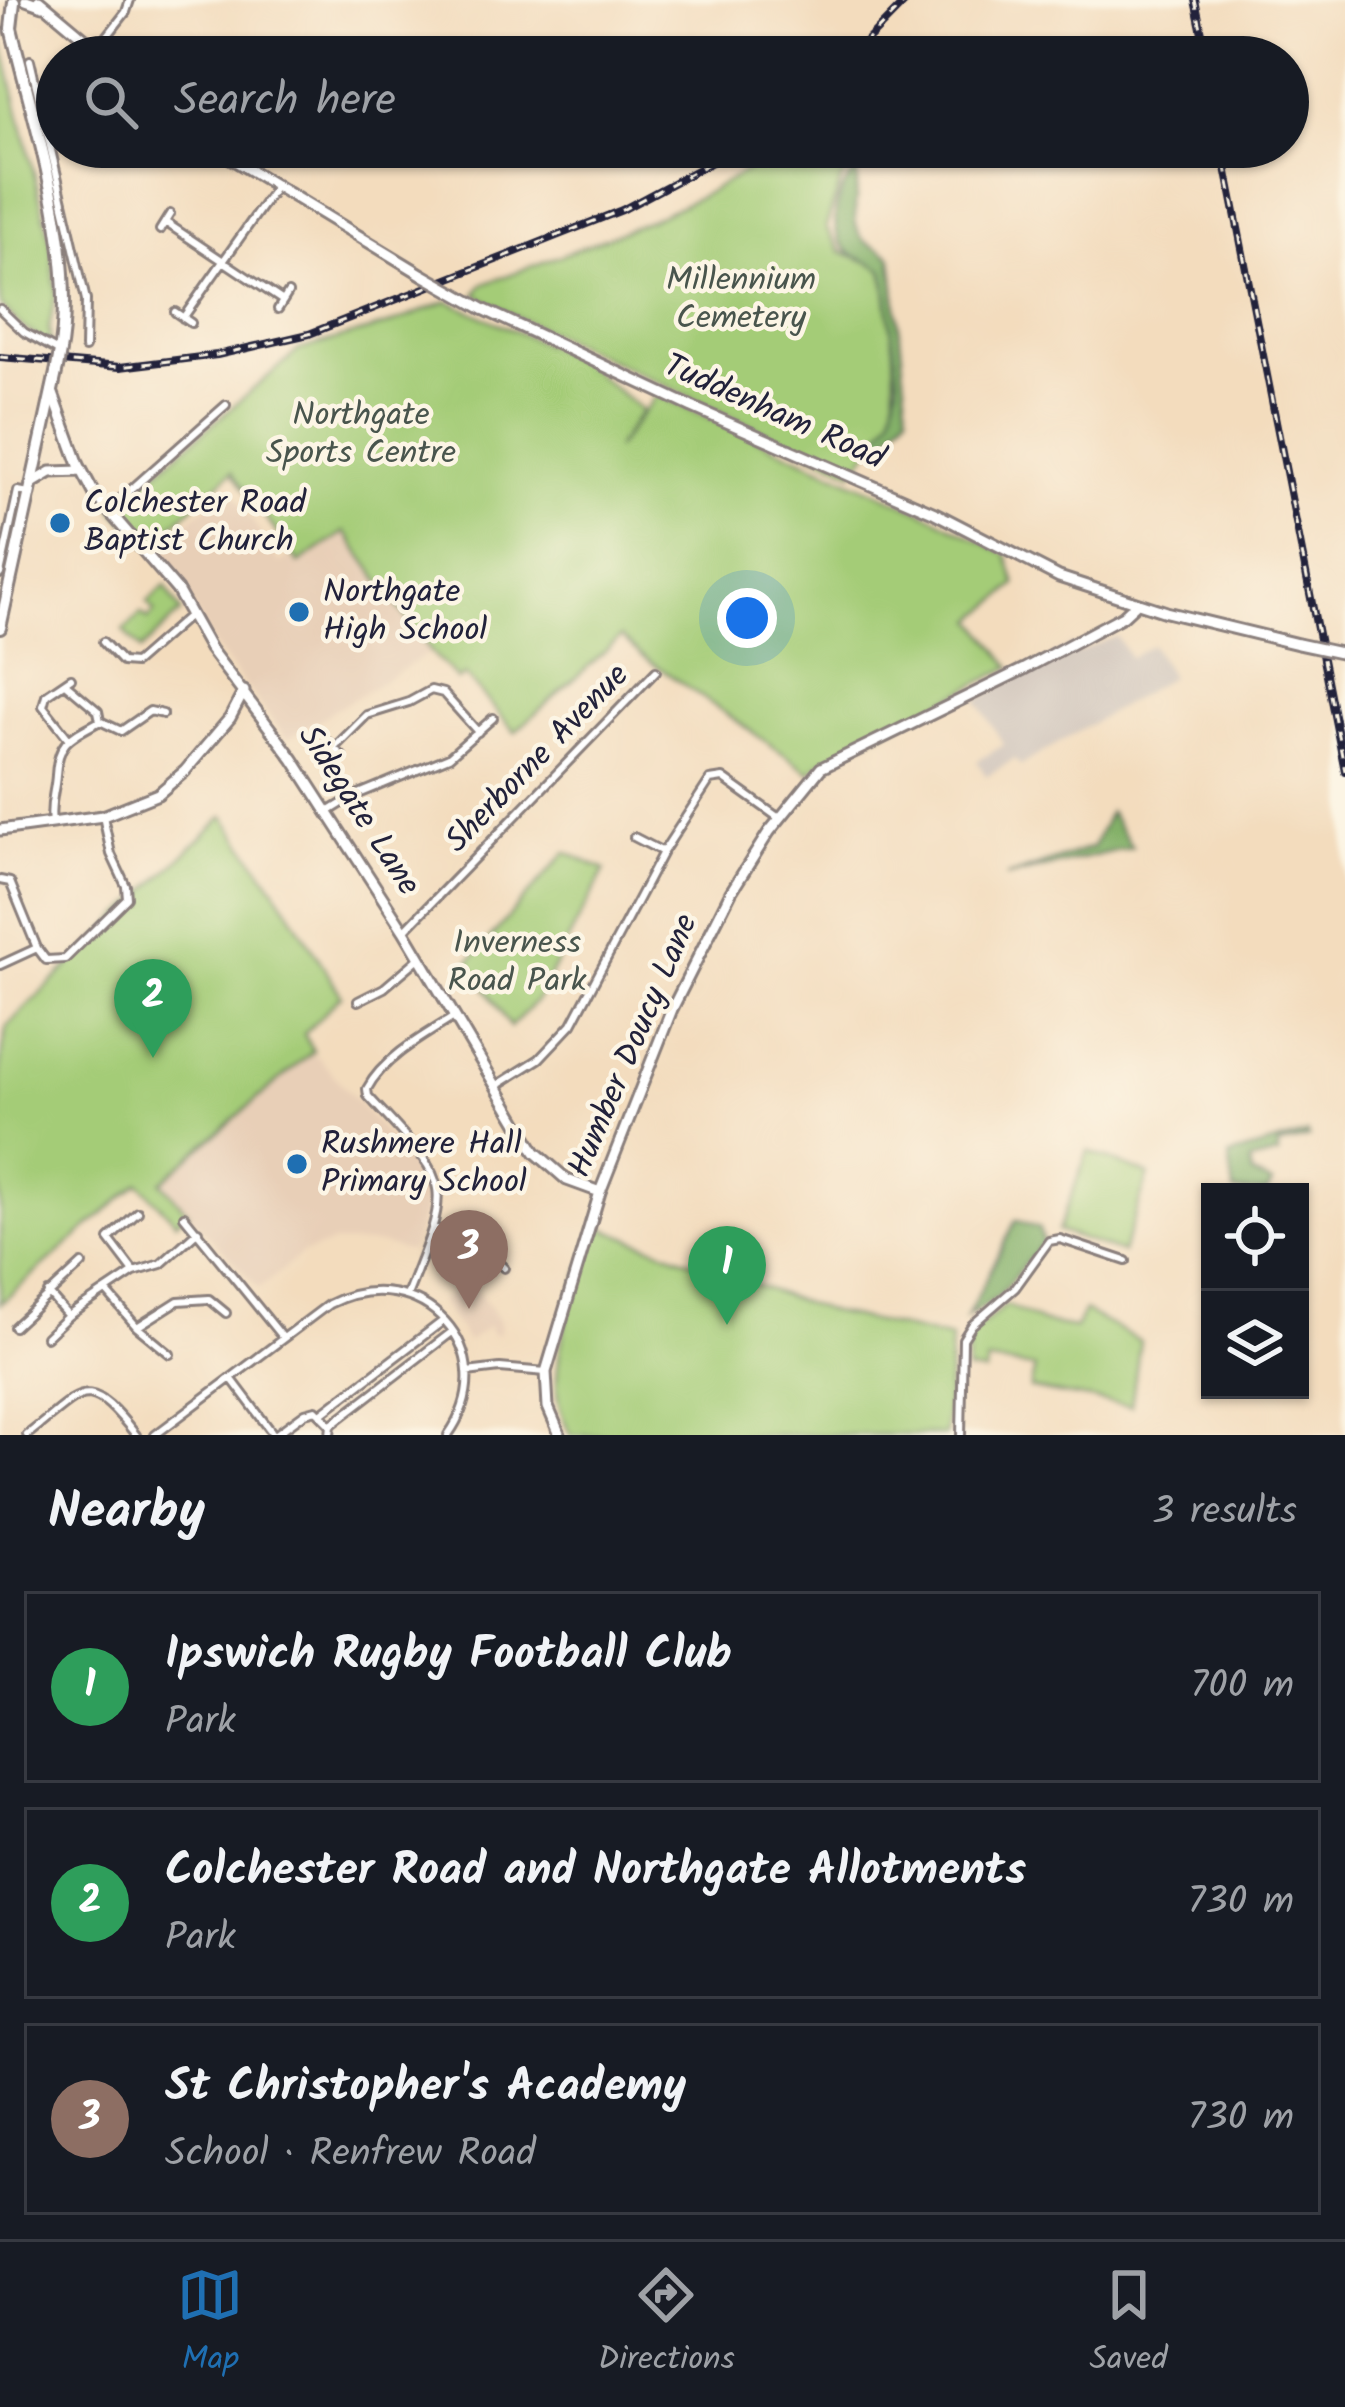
<!DOCTYPE html>
<html lang="en">
<head>
<meta charset="utf-8">
<style>
  body { margin:0; font-family:Kalam,sans-serif; background:#20242c; color:#f1f3f6 }
  .controls { position:absolute; right:36px; bottom:36px; display:grid; overflow:hidden; border-radius:0px; box-shadow:0 3px 9px #0004 }
  .controls button { width:108px; height:108px; display:grid; place-items:center; padding:0; border:0; border-bottom:3px solid #363941; background:#171b24; color:#f1f3f6; font:60px sans-serif }
  .you { position:absolute; left:747px; top:618px; width:42px; height:42px; margin:-30px; border:9px solid #fff; border-radius:50%; background:#1a73e8; box-shadow:0 0 0 18px #1a73e833 }
  .badge { display:grid; place-items:center; width:78px; height:78px; border-radius:50%; background:#1f6fb2; color:#fff; font-size:39px; font-weight:700 }
  .pin { position:absolute; translate:-50% -99px; filter:drop-shadow(0 3px 6px #0008) }
  .pin::after { content:''; position:absolute; top:63px; width:42px; height:36px; background:inherit; clip-path:polygon(0 0,100% 0,50% 100%) }
  .list { margin:0; padding:0; list-style:none }
  h2 { display:flex; justify-content:space-between; align-items:center; height:156px; margin:0; padding:0 48px; font-size:51px }
  h2 small { font-size:39px; font-weight:400; color:#9ea1a6 }
  .list li { display:grid; grid-template-columns:78px 1fr auto; gap:36px; align-items:center; box-sizing:border-box; height:192px; margin:0 24px 24px; padding:0 24px; border:3px solid #363941; border-radius:0px }
  .list b { display:block; font-size:45px; white-space:nowrap }
  .list p { margin:0; font-size:39px; white-space:nowrap; color:#9ea1a6 }
  .list em { font-size:39px; font-style:normal; color:#9ea1a6 }
  .icon { flex:none; width:66px; height:66px; fill:none; stroke:currentColor; stroke-width:2; stroke-linecap:round; stroke-linejoin:round }
  .map { position:relative; flex:none; width:1345px; height:1435px; overflow:hidden }
  .search { position:absolute; background:#171b24; box-shadow:0 3px 9px #0004; left:36px; right:36px; top:36px; height:132px; display:flex; align-items:center; gap:30px; box-sizing:border-box; padding:0 42px; border-radius:66px; color:#9ea1a6; font-size:45px }
  .sheet { height:804px; background:#171b24 }
  nav { display:flex; justify-content:space-around; align-items:center; box-sizing:border-box; height:168px; border-top:3px solid #363941; background:#171b24; font-size:33px; color:#9ea1a6 }
  nav a { display:grid; justify-items:center; gap:6px }
  nav .on { color:#1f6fb2 }
  .map>svg:first-child { display:block }
  .built { fill:#e8cfb7 }
  .industrial { fill:#cec2b9 }
  .green { fill:#a4cc77; stroke:#637759; stroke-width:3 }
  .forest { fill:#83b068; stroke:#526952; stroke-width:3 }
  .lines { fill:none; stroke-linecap:round; stroke-linejoin:round }
  .street-casing { stroke:#8a7f7c; stroke-width:12 }
  .secondary-casing { stroke:#8a7f7c; stroke-width:15 }
  .primary-casing { stroke:#8a7f7c; stroke-width:16 }
  .street { stroke:#fff; stroke-width:6 }
  .secondary { stroke:#fff; stroke-width:9 }
  .primary { stroke:#fff; stroke-width:10 }
  .rail-casing { stroke:#22223b; stroke-width:8 }
  .rail { stroke:#fcf5e5; stroke-width:3; stroke-dasharray:9; stroke-linecap:butt }
  .secondary-bridge-casing { stroke:#8a7f7c; stroke-width:15; stroke-linecap:butt }
  .primary-bridge-casing { stroke:#8a7f7c; stroke-width:16; stroke-linecap:butt }
  .secondary-bridge { stroke:#fff; stroke-width:9 }
  .primary-bridge { stroke:#fff; stroke-width:10 }
  .poi-dot { fill:#1f6fb2; stroke:#fcf5e5; stroke-width:4.5 }
  .labels { text-anchor:middle; dominant-baseline:central; stroke-width:9; stroke-linejoin:round; paint-order:stroke }
  .park-label { font-size:33px; fill:#49554d; stroke:#fcf5e5 }
  .street-label { font-size:33px; fill:#22223b; stroke:#fcf5e5 }
  .poi-label { font-size:33px; fill:#22223b; stroke:#fcf5e5; text-anchor:start }
</style>
</head>
<body>
<div class="map">
<svg width="1345" height="1435" viewBox="0 0 1345 1435">
  <rect width="100%" height="100%" fill="#fcf5e5"/>
  <filter id="ink" filterUnits="userSpaceOnUse"><feTurbulence type="fractalNoise" baseFrequency=".00833" numOctaves="2"/><feDisplacementMap in="SourceGraphic" scale="24" xChannelSelector="R" yChannelSelector="G"/><feConvolveMatrix kernelMatrix="1 2 1 2 8 2 1 2 1" color-interpolation-filters="sRGB"/></filter>
  <filter id="wash" filterUnits="userSpaceOnUse"><feTurbulence type="fractalNoise" baseFrequency=".004" numOctaves="4" result="noise"/><feDisplacementMap in="SourceGraphic" scale="48" xChannelSelector="R" yChannelSelector="G"/><feGaussianBlur stdDeviation="2.7" result="paint"/><feColorMatrix in="noise" values="0 0 0 0 0 0 0 0 0 0 0 0 0 0 0 0 0 1.4 0 .05"/><feComposite in="paint" operator="in"/></filter>
  <g filter="url(#wash)">
    <rect width="100%" height="100%" fill="#f3dcbd"/>
    <path class="built" d="M229,486L280,563L290,555L299,565L345,534L431,652L287,739L216,648L183,589L153,552Z
      M311,1049L421,1175L428,1189L424,1214L410,1252L380,1244L334,1243L303,1253L259,1289L160,1183Z
      M468,1280L500,1321L499,1334H492L488,1326L468,1342L439,1302Z"/>
    <path class="industrial" d="M1116,636L1130,658L1152,645L1170,677L1020,766L1015,759L986,776L977,761L1004,745L977,700L1072,644L1078,653Z"/>
    <path class="green" d="M0,34L51,243L56,293L49,328L51,345L25,329L0,305Z
      M783,147H863L841,180L826,227L841,252L883,267L894,349L895,417L853,472L509,313L476,294L482,285C586,245 692,211 783,147Z
      M448,301L577,359L642,410L615,449L657,395L936,518L1007,555L1016,585L975,620L1011,667L820,763L810,772L641,655L621,637L515,732L465,675L458,680L431,652L345,532L299,563L232,472L149,546L113,509L299,350L388,325Z
      M165,586L181,612L141,650L124,631L141,613L148,619L155,612L147,603Z
      M224,816L284,902L341,995L304,1034L313,1051L161,1182L188,1212L176,1222L139,1183L0,1304V1066L7,1026Z
      M566,852L605,870L537,1000L510,1027L469,962Z
      M1088,1151L1149,1175L1122,1253L1058,1231Z
      M600,1227L823,1310L951,1339L945,1435H571C564,1421 557,1407 557,1390C555,1348 579,1264 600,1227Z
      M1006,1305L1044,1323L1075,1328L1084,1311L1140,1341L1131,1406L1030,1389L1035,1368L987,1362L985,1373L967,1371L969,1336Z"/>
    <path class="forest" d="M857,171C860,192 846,227 866,242C876,249 883,247 892,258L908,413L879,448L875,440L892,416L898,382L884,271C873,262 860,260 849,252C825,233 836,187 857,171Z
      M1109,812L1132,847L1006,877L1093,847Z
      M1308,1134L1309,1138L1278,1146V1155L1250,1162L1252,1174L1272,1184L1267,1192H1234L1229,1156Z
      M1016,1220L1039,1229L1043,1242L998,1297L967,1317Z"/>
  </g>
  <g filter="url(#ink)">
    <g class="lines">
      <defs>
        <path id="street" d="M98,48L126,12L130,0
          M30,60L86,300L85,348
          M165,222L283,301
          M160,230L170,214
          M0,309L24,332L60,352
          M278,309L288,293
          M175,312L191,323
          M183,318L275,188
          M108,510L226,405
          M0,574L18,491L29,493
          M103,642L122,662L135,663L191,614
          M66,684L98,711L100,721
          M68,738L43,706L46,695L71,678
          M328,742L342,756
          M334,748L367,715L409,702L431,690L443,693L478,732
          M328,812L354,796L449,757L493,718
          M52,822C49,804 55,793 56,775C58,740 71,737 100,721L121,731L150,711L163,714
          M634,837L663,852
          M0,880L10,882L37,948L0,965
          M404,931L656,671
          M37,948L46,960L65,959L127,898L126,886L111,854L103,816
          M358,1001L384,988L418,959
          M496,1086L539,1059L572,1024L663,852L710,780L723,778L779,818
          M184,1216L283,1338
          M434,1228L482,1246L504,1268
          M134,1272L109,1239L138,1212
          M107,1292L137,1327L170,1354
          M48,1293L68,1316
          M408,1293C454,1178 451,1186 368,1096L367,1089C383,1058 425,1035 454,1017
          M14,1327L82,1264
          M137,1327L178,1301L209,1299L226,1313
          M46,1337L68,1316L134,1272L161,1264L198,1231
          M467,1372L500,1368L546,1372
          M231,1378L274,1435
          M322,1413L443,1321
          M331,1425L452,1332
          M27,1435C84,1391 85,1371 136,1435
          M155,1435L329,1304C421,1258 507,1352 448,1435
          M275,1435L305,1413L316,1410L331,1425L330,1435
          M961,1435L963,1339L972,1325L1015,1288L1049,1241L1060,1239L1126,1261"/>
        <path id="secondary" d="M26,0L43,6
          M39,0L107,57
          M212,147L423,275
          M483,309L692,407L935,513L1059,577L1166,612L1298,644
          M52,391L79,465L95,495L177,590L210,649L293,759L404,931L535,1152L567,1180L600,1192
          M31,484L51,472L82,471
          M0,830L103,816L158,794L185,771L230,718L244,691
          M560,1435L548,1407L546,1372L600,1192L672,1009L731,892L769,832L821,768L1024,669L1123,616L1136,604"/>
        <path id="primary" d="M14,2L11,28C35,127 79,257 59,357
          M0,628L57,368"/>
      </defs>
      <use href="#street" class="street-casing"/>
      <use href="#secondary" class="secondary-casing"/>
      <use href="#primary" class="primary-casing"/>
      <use href="#street" class="street"/>
      <use href="#secondary" class="secondary"/>
      <use href="#primary" class="primary"/>
      <defs>
        <path id="rail" d="M1195,0L1207,57
          M851,57L907,0
          M1222,147L1345,771
          M0,357L120,367L217,355L309,334L622,210L740,147"/>
      </defs>
      <use href="#rail" class="rail-casing"/>
      <use href="#rail" class="rail"/>
      <defs>
        <path id="secondary-bridge" d="M423,275L483,309
          M1298,644L1345,654"/>
        <path id="primary-bridge" d="M57,368L59,357"/>
      </defs>
      <use href="#secondary-bridge" class="secondary-bridge-casing"/>
      <use href="#primary-bridge" class="primary-bridge-casing"/>
      <use href="#secondary-bridge" class="secondary-bridge"/>
      <use href="#primary-bridge" class="primary-bridge"/>
    </g>
  </g>
  <g class="poi-dot">
    <circle cx="60" cy="523" r="12"/>
    <circle cx="299" cy="612" r="12"/>
    <circle cx="297" cy="1164" r="12"/>
  </g>
  <g class="labels">
    <g class="park-label">
      <text x="741" y="281">Millennium<tspan x="741" dy="38">Cemetery</tspan></text>
      <text x="361" y="416">Northgate<tspan x="361" dy="38">Sports Centre</tspan></text>
      <text x="517" y="944">Inverness<tspan x="517" dy="38">Road Park</tspan></text>
    </g>
    <g class="street-label">
      <text transform="translate(774 413) rotate(24)">Tuddenham Road</text>
      <text transform="translate(538 759) rotate(-46)">Sherborne Avenue</text>
      <text transform="translate(358 811) rotate(57)">Sidegate Lane</text>
      <text transform="translate(634 1046) rotate(-67)">Humber Doucy Lane</text>
    </g>
    <g class="poi-label">
      <text x="84" y="504">Colchester Road<tspan x="84" dy="38">Baptist Church</tspan></text>
      <text x="323" y="593">Northgate<tspan x="323" dy="38">High School</tspan></text>
      <text x="321" y="1145">Rushmere Hall<tspan x="321" dy="38">Primary School</tspan></text>
    </g>
  </g>
</svg>
<div class="controls">
<button><svg class="icon" aria-label="locate" viewBox="0 0 24 24"><circle cx="12" cy="12" r="6"/><path d="M12 2v4M12 18v4M2 12h4M18 12h4"/></svg></button>
<button><svg class="icon" aria-label="layers" viewBox="0 0 24 24"><path d="M12 4l9 5-9 5-9-5zM3 14l9 5 9-5"/></svg></button>
</div>
<div class="you"></div>
<div class="pin badge" style="left:727px;top:1325px;background:#2e9e5b">1</div>
<div class="pin badge" style="left:153px;top:1058px;background:#2e9e5b">2</div>
<div class="pin badge" style="left:469px;top:1309px;background:#8d6e63">3</div>
<div class="search"><svg class="icon" aria-label="search" viewBox="0 0 24 24"><circle cx="10" cy="10" r="6"/><path d="M15 15l6 6"/></svg>Search here</div>
</div>
<section class="sheet">
<h2>Nearby<small>3 results</small></h2>
<ul class="list">
<li><span class="badge" style="background:#2e9e5b">1</span><div><b>Ipswich Rugby Football Club</b><p>Park</p></div><em>700 m</em></li>
<li><span class="badge" style="background:#2e9e5b">2</span><div><b>Colchester Road and Northgate Allotments</b><p>Park</p></div><em>730 m</em></li>
<li><span class="badge" style="background:#8d6e63">3</span><div><b>St Christopher's Academy</b><p>School · Renfrew Road</p></div><em>730 m</em></li>
</ul>
</section>
<nav>
<a class="on"><svg class="icon" aria-label="map" viewBox="0 0 24 24"><path d="M3 6l6-2 6 2 6-2v14l-6 2-6-2-6 2zM9 4v14M15 6v14"/></svg>Map</a>
<a><svg class="icon" aria-label="directions" viewBox="0 0 24 24"><path d="M12 3l9 9-9 9-9-9zM9 14v-3h6M13 9l2 2-2 2"/></svg>Directions</a>
<a><svg class="icon" aria-label="saved" viewBox="0 0 24 24"><path d="M7 4h10v16l-5-4-5 4z"/></svg>Saved</a>
</nav>
</body>
</html>
